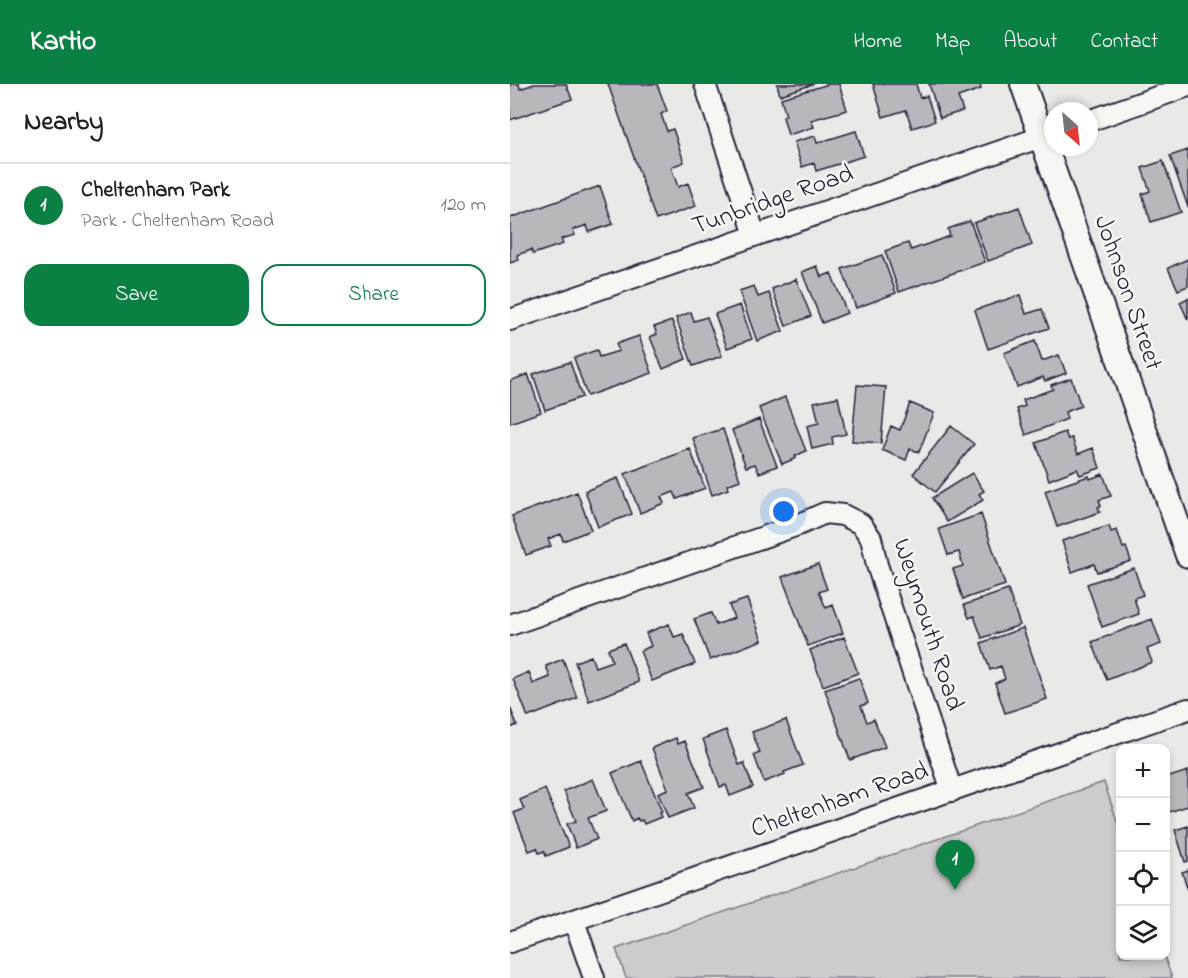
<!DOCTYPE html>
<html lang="en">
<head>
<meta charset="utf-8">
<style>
  body { margin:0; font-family:"Indie Flower",sans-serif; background:#f6f6f6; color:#202124 }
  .controls { position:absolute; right:18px; bottom:18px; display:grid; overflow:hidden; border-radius:12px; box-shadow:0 3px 9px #0003 }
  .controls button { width:54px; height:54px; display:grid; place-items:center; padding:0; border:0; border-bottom:2px solid #e0e0e0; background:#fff; color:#202124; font:30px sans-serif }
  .compass { position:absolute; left:534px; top:18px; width:54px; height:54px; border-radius:50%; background:#fff; box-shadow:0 3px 9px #0003; rotate:153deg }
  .you { position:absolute; left:274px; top:428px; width:21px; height:21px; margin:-15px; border:4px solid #fff; border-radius:50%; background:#1a73e8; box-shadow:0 0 0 9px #1a73e833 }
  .badge { display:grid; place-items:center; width:39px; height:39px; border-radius:50%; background:#0b8043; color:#fff; font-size:20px; font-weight:700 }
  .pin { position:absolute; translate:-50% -50px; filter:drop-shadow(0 2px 3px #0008) }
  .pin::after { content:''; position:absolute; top:32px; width:21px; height:18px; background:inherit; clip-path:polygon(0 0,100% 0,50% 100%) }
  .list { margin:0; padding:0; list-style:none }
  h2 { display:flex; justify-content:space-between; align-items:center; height:78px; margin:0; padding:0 24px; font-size:26px }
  h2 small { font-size:20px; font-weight:400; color:#757577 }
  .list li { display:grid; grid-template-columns:39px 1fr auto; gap:18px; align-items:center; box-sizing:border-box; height:84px; padding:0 24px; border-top:2px solid #e0e0e0 }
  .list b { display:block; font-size:22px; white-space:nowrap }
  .list p { margin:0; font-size:20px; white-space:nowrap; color:#757577 }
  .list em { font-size:20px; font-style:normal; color:#757577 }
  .actions { display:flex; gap:12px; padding:18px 24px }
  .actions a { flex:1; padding:14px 0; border:2px solid #0b8043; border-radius:18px; text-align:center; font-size:21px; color:#0b8043 }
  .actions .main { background:#0b8043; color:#fff }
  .icon { flex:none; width:33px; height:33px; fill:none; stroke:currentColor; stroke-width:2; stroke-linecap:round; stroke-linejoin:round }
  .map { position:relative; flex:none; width:678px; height:894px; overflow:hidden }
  header { display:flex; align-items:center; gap:36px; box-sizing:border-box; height:84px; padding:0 30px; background:#0b8043; color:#fff }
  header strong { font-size:28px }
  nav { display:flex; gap:33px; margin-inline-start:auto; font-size:21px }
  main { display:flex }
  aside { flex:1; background:#fff }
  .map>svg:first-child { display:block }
  .green { fill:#ccccce; stroke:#777784; stroke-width:1.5 }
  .building { fill:#b8b8bc; stroke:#22223b; stroke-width:1.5 }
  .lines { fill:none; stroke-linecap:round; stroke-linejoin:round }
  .minor-casing { stroke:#22223b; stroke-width:24 }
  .tertiary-casing { stroke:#22223b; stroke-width:28 }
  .minor { stroke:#f6f6f2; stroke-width:20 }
  .tertiary { stroke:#f6f6f2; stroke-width:24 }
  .labels { text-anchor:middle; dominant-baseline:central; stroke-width:5; stroke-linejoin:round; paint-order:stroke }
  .street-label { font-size:26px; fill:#22223b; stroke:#f6f6f2 }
</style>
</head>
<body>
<header>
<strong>Kartio</strong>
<nav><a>Home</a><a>Map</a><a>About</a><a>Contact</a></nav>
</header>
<main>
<aside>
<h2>Nearby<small></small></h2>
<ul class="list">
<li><span class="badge">1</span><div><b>Cheltenham Park</b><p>Park · Cheltenham Road</p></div><em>120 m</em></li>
</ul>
<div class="actions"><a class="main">Save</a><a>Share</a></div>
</aside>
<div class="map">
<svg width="678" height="894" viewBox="0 0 678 894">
  <rect width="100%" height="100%" fill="#e9e9e7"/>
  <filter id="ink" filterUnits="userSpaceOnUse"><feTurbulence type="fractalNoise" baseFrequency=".0167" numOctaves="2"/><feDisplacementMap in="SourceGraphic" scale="12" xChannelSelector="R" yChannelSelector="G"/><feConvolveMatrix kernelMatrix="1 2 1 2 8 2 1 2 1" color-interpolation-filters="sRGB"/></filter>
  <g filter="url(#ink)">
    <path class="green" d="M594,698L610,746V872H654L662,894H116L106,865Z"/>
    <path class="building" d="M0,0H9L10,5L24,0H56L62,15L0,36Z
      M98,0H147L157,27L151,30L157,47L163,45L174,78L161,83L168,103L178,99L186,122L146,136Z
      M267,0H304L270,11Z
      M319,0H329L337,26L301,36L304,43L278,51L273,33L276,32L271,14Z
      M363,0H406L410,14L417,12L425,37L402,44L396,26L373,33Z
      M419,0H470L471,5L448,13L453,27L430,34Z
      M346,47L354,72L306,87L304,79L292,83L284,58L305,52L307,59Z
      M678,66V123L660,72Z
      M653,77L671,128L641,138L632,110L640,107L632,84Z
      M90,102L103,140L79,148L77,141L63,146L65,151L51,155L53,160L23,170L21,166L7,171L9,176L0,179V134Z
      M509,123L522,161L478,177L464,139Z
      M460,137L475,178L389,208L375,167L398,159L401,166L440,152L438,145Z
      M372,171L386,209L346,224L332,185Z
      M678,175V202L668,206L658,184Z
      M307,182L311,193L321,189L337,229L312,239L292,188Z
      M286,195L301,232L276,242L262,205Z
      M244,202L248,213L259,209L273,247L247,257L229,207Z
      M510,211L516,230L532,225L539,244L478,265L465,226Z
      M678,214V236L670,218Z
      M230,221L242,255L217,264L205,230Z
      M181,228L184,237L197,233L212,272L183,282L166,234Z
      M162,237L176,275L153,285L140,253L147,250L144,243Z
      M129,252L142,289L77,312L64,274L87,266L89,273L109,267L106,260Z
      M525,257L532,277L549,271L556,289L535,297L533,293L507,303L494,269Z
      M60,278L72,313L35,326L23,290Z
      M18,290L31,328L0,339V297Z
      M561,294L571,322L555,328L557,335L516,351L507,325L515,322L513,316L543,305L541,301Z
      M347,301L376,303L371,359L342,357Z
      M275,313L296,367L285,372L286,374L272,380L249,324Z
      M328,313L336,350L322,353L323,360L302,365L297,342L309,339L304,318Z
      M400,319L424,329L409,368L400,365L396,376L372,366L381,342L390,346Z
      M249,335L267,382L249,389L245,380L236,383L222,346Z
      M441,342L464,360L425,408L403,390Z
      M213,345L230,396L217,401L218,405L202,411L183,354Z
      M555,348L558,355L562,354L568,370L583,364L590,384L570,391L567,385L539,396L526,359Z
      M180,365L195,404L167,415L164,408L151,413L154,419L130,429L115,390Z
      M462,389L474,407L469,410L473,416L437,438L422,414Z
      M593,390L601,412L589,416L591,422L588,423L590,428L547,443L535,407L579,392L580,395Z
      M108,394L122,430L88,443L75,407Z
      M67,408L81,446L53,457L51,450L38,455L41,462L16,471L2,432Z
      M471,430L495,501L453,515L443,485L453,482L449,468L438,471L429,445Z
      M599,442L601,448L607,446L613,464L616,463L621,477L587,488L584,480L562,488L552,457Z
      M308,480L317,505L309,508L316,524L323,521L333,549L298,562L272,493Z
      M624,484L633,511L624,514L629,530L592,543L577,500Z
      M498,506L510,541L472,554L464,532L459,534L454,521Z
      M237,515L252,556L200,576L184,535L201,529L206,541L224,534L219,521Z
      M642,535L651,560L637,565L642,578L597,596L582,558Z
      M159,540L164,553L173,550L185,580L142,597L130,567L141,562L136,549Z
      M513,544L537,615L495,629L485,599L495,595L491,582L480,586L471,559Z
      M334,553L348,589L313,602L300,566Z
      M114,559L129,598L79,617L65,578L81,572L85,583L102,577L98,565Z
      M53,575L67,614L18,633L3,595L19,588L23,600L40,593L36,582Z
      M349,594L358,619L351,622L357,638L364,635L375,663L340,676L315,606Z
      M0,623L7,641L0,644Z
      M276,636L293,681L274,688L275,690L254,698L244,671L250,669L242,648Z
      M216,646L229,681L234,679L243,703L220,712L216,701L210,703L193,655Z
      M166,654L168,660L175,657L194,703L178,709L184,724L158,734L148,709L158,705L142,664Z
      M131,677L152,728L149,729L151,733L134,740L132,736L129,737L127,734L122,737L102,689Z
      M678,687V722L656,729V694Z
      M83,695L96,727L78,734L87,755L66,764L57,740L66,737L54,707Z
      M35,705L59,763L36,772L34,767L29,769L27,764L19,767L4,729L14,725L10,716Z
      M678,742V777L675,778L665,746Z
      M678,786V806L672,788Z"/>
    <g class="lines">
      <defs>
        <path id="minor" d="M195,0L245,151
          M579,37L678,2
          M0,236L543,49
          M0,541L288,441L315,429L333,431L351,440L361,454L367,481L442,707
          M64,837L84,894
          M0,858L678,625"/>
        <path id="tertiary" d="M513,0L678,471"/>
      </defs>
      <use href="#minor" class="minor-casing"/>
      <use href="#tertiary" class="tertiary-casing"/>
      <use href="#minor" class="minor"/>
      <use href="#tertiary" class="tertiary"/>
    </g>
  </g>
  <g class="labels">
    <g class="street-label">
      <text transform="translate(263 117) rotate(-19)">Tunbridge Road</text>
      <text transform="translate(617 209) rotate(71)">Johnson Street</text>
      <text transform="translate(417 541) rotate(72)">Weymouth Road</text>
      <text transform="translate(330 717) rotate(-19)">Cheltenham Road</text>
    </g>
  </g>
</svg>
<div class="controls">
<button>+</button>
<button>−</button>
<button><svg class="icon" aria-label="locate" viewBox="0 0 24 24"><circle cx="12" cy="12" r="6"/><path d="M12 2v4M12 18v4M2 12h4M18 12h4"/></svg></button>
<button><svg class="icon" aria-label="layers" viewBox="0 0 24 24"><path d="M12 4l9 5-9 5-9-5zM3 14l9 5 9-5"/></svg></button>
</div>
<svg class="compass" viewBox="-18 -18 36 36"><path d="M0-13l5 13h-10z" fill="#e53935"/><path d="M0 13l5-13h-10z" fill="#757577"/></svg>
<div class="you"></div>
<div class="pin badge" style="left:445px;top:806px">1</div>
</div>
</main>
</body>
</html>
